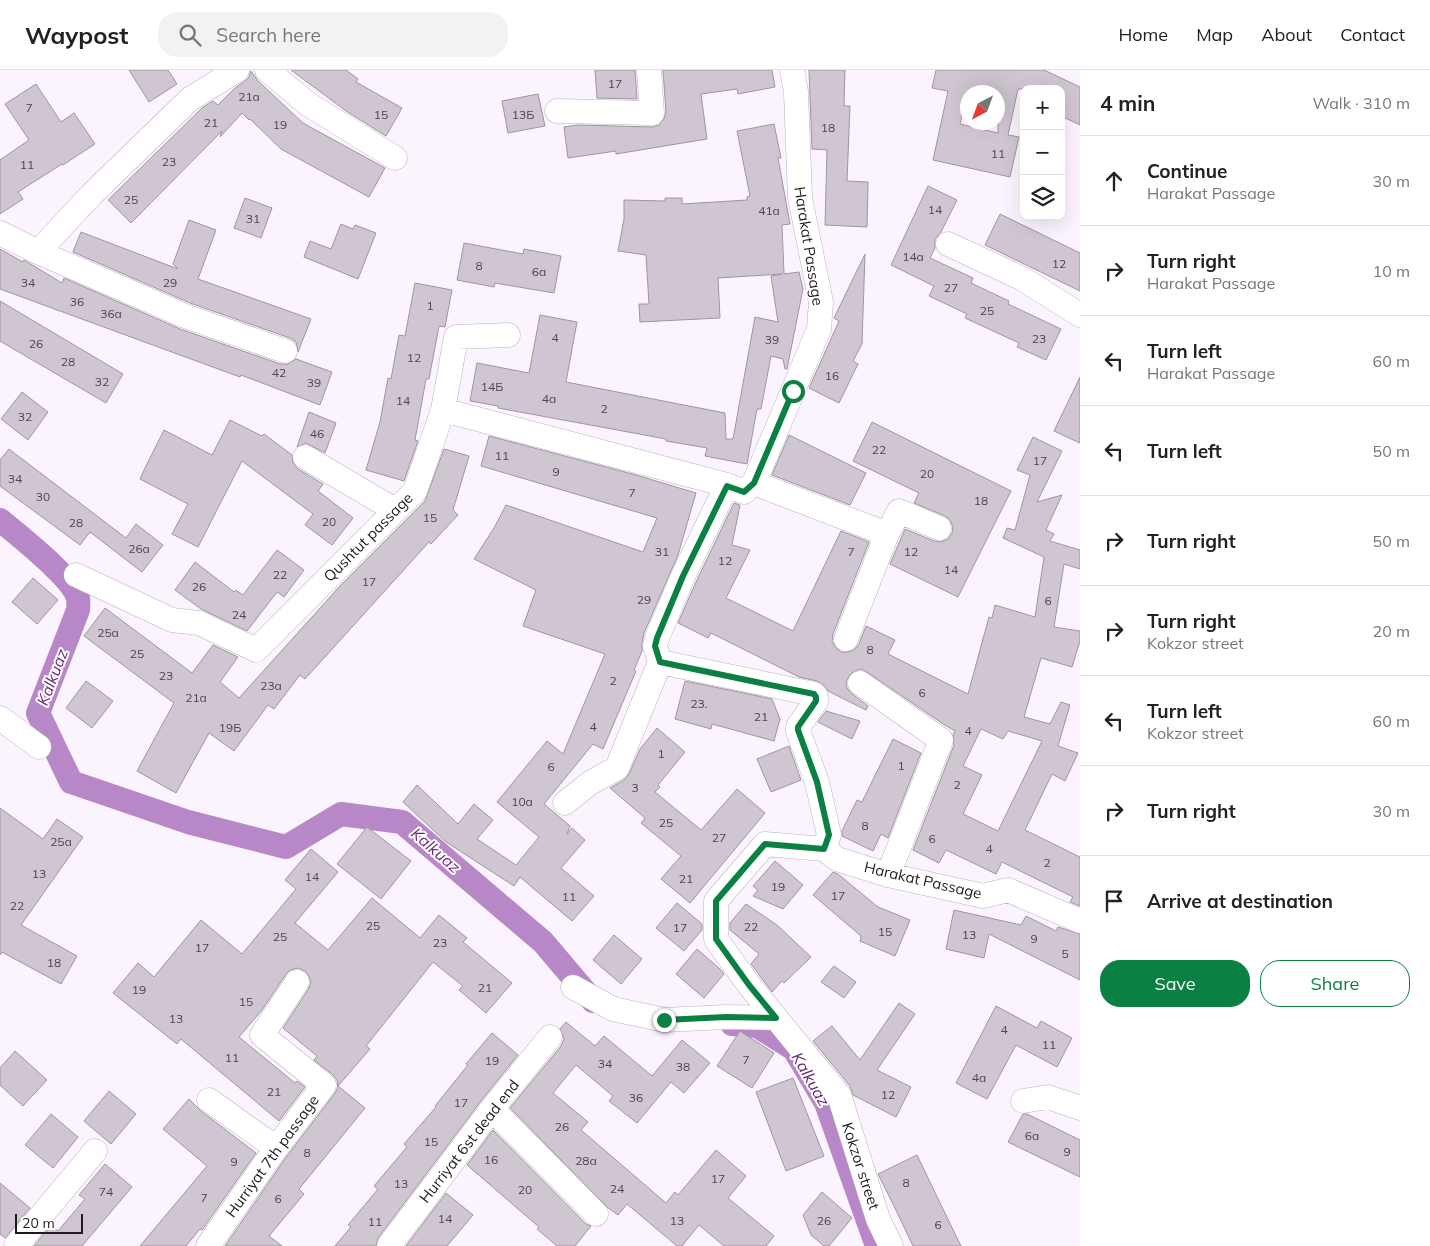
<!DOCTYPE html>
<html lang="en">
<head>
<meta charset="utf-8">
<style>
  body { margin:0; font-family:Mulish,sans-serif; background:#f2f2f2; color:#222 }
  .controls { position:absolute; right:15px; top:15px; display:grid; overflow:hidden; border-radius:10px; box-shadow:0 5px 20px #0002 }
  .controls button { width:45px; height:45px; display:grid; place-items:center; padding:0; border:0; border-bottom:1px solid #e0e0e0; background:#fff; color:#222; font:25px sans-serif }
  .compass { position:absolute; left:960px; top:15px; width:45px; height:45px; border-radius:50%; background:#fff; box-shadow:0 5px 20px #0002; rotate:221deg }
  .scale { position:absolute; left:15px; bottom:12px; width:68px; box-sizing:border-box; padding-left:5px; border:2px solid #1e1b1f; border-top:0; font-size:14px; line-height:18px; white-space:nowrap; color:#1e1b1f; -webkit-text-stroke:4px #fff; paint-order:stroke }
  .stop { position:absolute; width:15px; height:15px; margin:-11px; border:4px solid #0b8043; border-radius:50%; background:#fff }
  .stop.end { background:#0b8043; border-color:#fff; box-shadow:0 1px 5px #0008 }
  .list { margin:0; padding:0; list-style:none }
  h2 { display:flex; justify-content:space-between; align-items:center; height:65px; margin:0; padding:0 20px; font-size:21px }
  h2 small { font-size:16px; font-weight:400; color:#767676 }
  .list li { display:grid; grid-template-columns:32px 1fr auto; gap:15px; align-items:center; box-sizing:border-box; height:90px; padding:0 20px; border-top:1px solid #e0e0e0 }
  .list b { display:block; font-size:19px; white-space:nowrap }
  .list p { margin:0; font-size:16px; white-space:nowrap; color:#767676 }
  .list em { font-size:16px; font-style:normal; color:#767676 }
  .actions { display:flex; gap:10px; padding:15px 20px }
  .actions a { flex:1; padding:11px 0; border:1px solid #0b8043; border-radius:20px; text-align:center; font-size:18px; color:#0b8043 }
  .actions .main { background:#0b8043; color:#fff }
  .icon { flex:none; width:28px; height:28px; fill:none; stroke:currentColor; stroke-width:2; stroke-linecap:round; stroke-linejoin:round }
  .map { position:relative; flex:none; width:1080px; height:1176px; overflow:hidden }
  header { display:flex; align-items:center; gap:30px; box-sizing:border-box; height:70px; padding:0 25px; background:#fff; border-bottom:1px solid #e0e0e0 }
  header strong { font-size:24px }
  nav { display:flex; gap:28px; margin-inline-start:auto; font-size:18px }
  .search { width:350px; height:45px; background:#f2f2f2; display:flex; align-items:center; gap:12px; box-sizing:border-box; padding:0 18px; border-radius:20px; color:#767676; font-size:19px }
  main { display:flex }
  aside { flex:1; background:#fff }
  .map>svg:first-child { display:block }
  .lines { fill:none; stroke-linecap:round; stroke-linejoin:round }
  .canal { stroke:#b787c7; stroke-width:24 }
  .building { fill:#cfc6d2; stroke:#9e95a1; fill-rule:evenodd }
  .minor-casing { stroke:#bab2bd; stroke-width:25 }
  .minor { stroke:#fff; stroke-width:24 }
  .route { stroke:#0b8043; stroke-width:6 }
  .labels { text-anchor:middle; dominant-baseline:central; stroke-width:4; stroke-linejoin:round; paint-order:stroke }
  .number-label { font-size:12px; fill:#4a464c }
  .street-label { font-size:15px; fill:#1e1b1f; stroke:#fff }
  .water-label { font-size:16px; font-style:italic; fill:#642876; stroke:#fff }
</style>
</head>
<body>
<header>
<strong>Waypost</strong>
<div class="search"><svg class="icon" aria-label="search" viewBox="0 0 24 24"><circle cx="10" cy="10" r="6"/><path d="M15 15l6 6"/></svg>Search here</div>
<nav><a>Home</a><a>Map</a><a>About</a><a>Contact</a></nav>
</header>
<main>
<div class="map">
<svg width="1080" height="1176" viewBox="0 0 1080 1176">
  <rect width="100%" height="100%" fill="#fbf4fe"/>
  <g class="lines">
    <path class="canal" d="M0,450C18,465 72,507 78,528C79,531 78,537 78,540L38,643L71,712L188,752L286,777L341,744L402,752L543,872L593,931
      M732,954L757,956L794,979L826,1033L877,1176"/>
  </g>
  <path class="building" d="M129,0H168L177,14L149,32Z
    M291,0H346L358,9L356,12L402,38L386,66L346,41Z
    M595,0H635L637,29L597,28Z
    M663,0H772L775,17L738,24L737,19L701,24L707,69L616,84V81L568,88L564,57L578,55L652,57L659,55L664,49L666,42Z
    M809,0H845L844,36H850L847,111L868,112L867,157L825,155L827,80L812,79Z
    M936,0H1044L1080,17V55L1061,46V19H1018L1008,65L1019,67L1010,107L933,90L948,21L932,18ZM967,22H998V63L960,54Z
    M251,1L258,11L303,53L385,98L369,127L281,79L250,49L249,50L242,43L220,67L222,61L131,153L108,130L202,38L213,31L218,35L235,18L245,11L249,7Z
    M36,14L61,52L74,43L95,74L63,95L62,94L18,122L23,129L0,144V90L29,70L5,34Z
    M538,24L545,56L508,63L502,31Z
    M774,54L781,88H778L790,154L782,155L784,204L799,202L803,219L787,299H785L783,289L771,286L761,339H757L747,394L705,386L707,378L666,371V369L498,338V336L470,331L477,293L529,303L540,245L577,252L566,312L725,343L726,369H733L755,247L778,252L771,206L782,204L718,208L720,248L640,252L639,234H649L646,185L618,181L624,149V130L665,131V128H682V134L747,130V127L750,126L737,61Z
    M928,116L957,130L941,162L935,169V178L930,188L973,208L971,213L1009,231L1008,234L1061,259L1046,290L1017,277L1019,273L965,248L967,244L929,226L934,216L891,195Z
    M245,128L272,138L261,168L234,158Z
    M1000,144L1080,183V221L985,175Z
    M189,150L216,160L198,209L311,249L298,282L296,272L290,268L190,233L73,182L81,162L178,199L173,194Z
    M341,154L353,159L355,155L376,163L358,209L304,187L310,171L331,179Z
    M464,173L523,184L524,179L561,186L554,223L495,213L494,217L457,210Z
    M0,179L23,192L24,190L62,213L64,208L180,259L280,294H288L296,289L332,302L320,335L241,305L240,307L0,219Z
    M865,184L862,274L853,291L858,294L839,333L809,318L839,251L834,248Z
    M415,213L452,220L445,257L439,256L429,309H426L415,370L418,371L404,411L366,400L380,352L388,308L391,309L399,265L405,266Z
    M0,231L123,304L106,333L0,271Z
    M1080,307V373L1054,361Z
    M22,322L48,342L28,370L1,349Z
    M309,342L336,353L325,383L306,373L297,377Z
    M230,350L262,366L264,364L292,385L293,393L298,399L323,414L318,421L353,448L332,475L305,455L313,444L242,391L198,477L172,464L188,434L140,409L145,398L164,360L212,385Z
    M872,352L1011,421L958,527L890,494L905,459L934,471L940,472L948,469L952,463L953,457L950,450L945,446L914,433L919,423L853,391Z
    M789,365L866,403L850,435L772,405Z
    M489,366L636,405L696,423L678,485L644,563L642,573V581L634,600L636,601L603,679L593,674L544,734L570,756L567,764L572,758L585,770L561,798L594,826L572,851L520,807L514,816L446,772L403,732L417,715L458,754L474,734L493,750L477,769L516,795L539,767L497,732L547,671L563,684L605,584L523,556L536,520L474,489L494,458L506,435L643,482L657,448L481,396Z
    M1033,367L1062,381L1037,432L1062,425L1046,460L1054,464L1050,471L1080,480V499L1064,494L1054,557L1080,561V571L1072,597L1041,588L1024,647L1050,654L1061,632L1070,635L1058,676L1078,683L1065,711L1052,704L1025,760L1080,787V836L1070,832L1073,827L1002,792L996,804L946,780L939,793L913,780L954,675L953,665L955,661L943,654L867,602L861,599L854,601L849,606L846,612L847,618L852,624L868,636L866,640L828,621L825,616L817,611L799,607L711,563L708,568L678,553L696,512L734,433L740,435L732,475L750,480L726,528L793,561L841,461L869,472L833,564L832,571L835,577L841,582H849L854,580L859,574L866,556L895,570L888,584L968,624L989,547L992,548L995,535L1035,547L1044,487L1003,468L1007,458L1015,460L1030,405L1017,400ZM981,659L1003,669L1008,661L1042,671L998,761L963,744L982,705L963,696Z
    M9,379L126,468L136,454L163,475L142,502L90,462L80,475L0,416V390Z
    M444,379L469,386L453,440L458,445L431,474L429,472L305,609L300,605L274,639L268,635L234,681L209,663L176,723L137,701L174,633L84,566L105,538L192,603L213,575L238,587L220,612L239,628L340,516L425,431Z
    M277,480L304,500L284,527L277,522L247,561L201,539L175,520L195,492L234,522L236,520L243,525Z
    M33,508L58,530L37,554L12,532Z
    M86,611L113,631L92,658L66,638Z
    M685,611L772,629L780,649L774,671L712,654L711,659L675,649Z
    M826,641L860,651L852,669L818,652Z
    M657,658L685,682L658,715L660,717L655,722L701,760L737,719L765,743L690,833L661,809L681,786L641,753L645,748L610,718L624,710L629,704L640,679Z
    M893,669L921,683L888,768L881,764L873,781L842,766V761L857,730L862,732Z
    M789,676L801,710L771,722L757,689Z
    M0,738L43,769L57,749L83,767L21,855L77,886L61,914L2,882L0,885Z
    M367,757L411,791L381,829L337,794Z
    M311,779L338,802L295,853L328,880L372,828L420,868L439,845L467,868L463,872L512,913L486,943L459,920L463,916L433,892L366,976L370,979L338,1016L365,1038L299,1119L304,1124L269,1166L282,1176H225L287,1086L335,1023L338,1017L337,1010L333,1005L314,990L317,986L283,958L308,920L311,913L309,906L305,901L298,898L290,900L286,904L262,940L239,967L295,1013L297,1011L305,1017L279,1051L181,969L177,974L113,923L138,893L154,907L201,850L242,884L296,819L285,810Z
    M775,791L803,815L783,839L753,826L758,820L753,816Z
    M833,802L838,804L878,837L910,850L895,886L860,871L861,866L813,825Z
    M677,833L702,854V860L684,881L656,858Z
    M746,834L777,855L811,887L784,913L782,911L772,922L751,894L759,884L730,860V853Z
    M954,840L1021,855L1026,846L1056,861L1058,857L1080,864V910L989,864L984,888L946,879Z
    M614,865L642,889L621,914L593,890Z
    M697,879L720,899L724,904L704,928L676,904Z
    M834,896L856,912L844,928L821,912Z
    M899,933L915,944L877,1000L911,1017L896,1047L853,1025L850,1016L813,971L832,956L860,990Z
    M996,936L1037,958L1041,951L1072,968L1057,997L1016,975L987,1029L956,1013Z
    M566,952L595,976L604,966L652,1006L682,970L710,993L684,1023L671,1012L637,1053L609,1031L613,1026L576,995L553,1023L588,1052L581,1060L666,1133L675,1122L678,1125L716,1080L746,1106L728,1128L774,1166L766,1176H724L699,1155L682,1176H677L627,1134L618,1145L607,1137L510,1038L561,976L564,969L560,959Z
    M740,961L774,983L752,1018L717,996Z
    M492,963L518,985L481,1031L378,1168L376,1176H335L351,1157L348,1155L378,1119L374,1116L407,1077L404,1074L436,1037L435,1036L468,995L466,994Z
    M15,981L47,1010L23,1036L0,1015V998Z
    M793,1008L824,1086L786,1101L756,1022Z
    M109,1021L136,1044L111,1074L84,1051Z
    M189,1029L201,1041L256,1083L202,1160L200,1159L186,1176H140L207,1096L163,1059Z
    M51,1044L78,1067L53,1098L25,1075Z
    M1023,1044H1027L1080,1070V1107L1008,1072Z
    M493,1060L586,1154L591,1156L575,1176H557L537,1159L539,1157L467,1095Z
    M917,1085L941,1135L961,1176H913L895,1138L878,1104Z
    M105,1094L132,1117L82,1176H34L51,1155L58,1161L85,1129L79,1125Z
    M0,1113L30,1138L5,1168L0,1164Z
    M822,1122L852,1148L829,1176H824L811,1165L803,1145Z
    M446,1123L473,1145L447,1176H406Z"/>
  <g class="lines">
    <defs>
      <path id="minor" d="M267,0L308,34L395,88
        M557,41L652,43L649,0
        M0,163L38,182L185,246L285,281
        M948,174L1023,209L1080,245
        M38,182L91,125L190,29L237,0
        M443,340L456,267L508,265
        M305,387L395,440
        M754,413L887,464L846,569
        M887,464L899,441L939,458
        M76,505L172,550L199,553L256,580L415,421L443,340L727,415L744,422L754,413L819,259L821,232L800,128L796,22L792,0
        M660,592L814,624L816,627V631L798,657V661L817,712L829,765L824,779
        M660,592L655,576L657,568L683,506L727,415
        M860,613L941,670L888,805
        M0,648L39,677
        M565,733L590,713L617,698L660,592
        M824,779L765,774L716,831V869L749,915L839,1025L878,1149L891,1176
        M824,779L837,789L888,805L983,826L1008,820L1080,851
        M573,917L613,939L664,950L726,947L776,948
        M209,1030L276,1078
        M1023,1031L1048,1027L1080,1038
        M492,1039L596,1144
        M16,1176L95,1081
        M208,1176L276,1078L324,1015L262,965L297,912
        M389,1176L492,1039L550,967"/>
    </defs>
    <use href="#minor" class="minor-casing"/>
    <use href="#minor" class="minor"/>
  </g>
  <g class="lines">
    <path class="route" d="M664,950L726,947L776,948L749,915L716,869V831L765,774L824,779L829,765L817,712L798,660V657L816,631V627L814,624L660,592L655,576L657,568L683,506L727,416L744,422L754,413L793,321"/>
  </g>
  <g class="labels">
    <g class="number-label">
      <text x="615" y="13">17</text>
      <text x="249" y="26">21a</text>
      <text x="29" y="37">7</text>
      <text x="381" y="44">15</text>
      <text x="523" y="44">13Б</text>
      <text x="211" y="52">21</text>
      <text x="280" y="54">19</text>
      <text x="828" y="57">18</text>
      <text x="998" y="83">11</text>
      <text x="169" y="91">23</text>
      <text x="27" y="94">11</text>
      <text x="131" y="129">25</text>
      <text x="935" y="139">14</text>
      <text x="769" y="140">41a</text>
      <text x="253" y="148">31</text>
      <text x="913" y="186">14a</text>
      <text x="1059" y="193">12</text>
      <text x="479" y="195">8</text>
      <text x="539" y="201">6a</text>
      <text x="28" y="212">34</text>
      <text x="170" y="212">29</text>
      <text x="951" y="217">27</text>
      <text x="77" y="231">36</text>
      <text x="430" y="235">1</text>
      <text x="987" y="240">25</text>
      <text x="111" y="243">36a</text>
      <text x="555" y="267">4</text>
      <text x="1039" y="268">23</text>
      <text x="772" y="269">39</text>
      <text x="36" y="273">26</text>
      <text x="414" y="287">12</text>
      <text x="68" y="291">28</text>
      <text x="279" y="302">42</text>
      <text x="832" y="305">16</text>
      <text x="102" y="311">32</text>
      <text x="314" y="312">39</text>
      <text x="492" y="316">14Б</text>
      <text x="549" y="328">4a</text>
      <text x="403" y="330">14</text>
      <text x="604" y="338">2</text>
      <text x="25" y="346">32</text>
      <text x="317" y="363">46</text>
      <text x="879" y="379">22</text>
      <text x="502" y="385">11</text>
      <text x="1040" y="390">17</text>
      <text x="556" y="401">9</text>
      <text x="927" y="403">20</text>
      <text x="15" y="408">34</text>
      <text x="632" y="422">7</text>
      <text x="43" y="426">30</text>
      <text x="981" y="430">18</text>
      <text x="430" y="447">15</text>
      <text x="329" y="451">20</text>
      <text x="76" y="452">28</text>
      <text x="139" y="478">26a</text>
      <text x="662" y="481">31</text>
      <text x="851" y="481">7</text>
      <text x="911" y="481">12</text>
      <text x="725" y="490">12</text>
      <text x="951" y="499">14</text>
      <text x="280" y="504">22</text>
      <text x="369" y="511">17</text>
      <text x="199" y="516">26</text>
      <text x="644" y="529">29</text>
      <text x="1048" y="530">6</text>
      <text x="239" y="544">24</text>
      <text x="108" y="562">25a</text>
      <text x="870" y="579">8</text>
      <text x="137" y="583">25</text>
      <text x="166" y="605">23</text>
      <text x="613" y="610">2</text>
      <text x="271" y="615">23a</text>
      <text x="922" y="622">6</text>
      <text x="196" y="627">21a</text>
      <text x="699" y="633">23.</text>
      <text x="761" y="646">21</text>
      <text x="593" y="656">4</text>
      <text x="230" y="657">19Б</text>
      <text x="968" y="660">4</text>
      <text x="661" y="683">1</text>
      <text x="901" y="695">1</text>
      <text x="551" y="696">6</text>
      <text x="957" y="714">2</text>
      <text x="635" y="717">3</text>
      <text x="522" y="731">10a</text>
      <text x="666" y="752">25</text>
      <text x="865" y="755">8</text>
      <text x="719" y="767">27</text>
      <text x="932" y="768">6</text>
      <text x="61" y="771">25а</text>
      <text x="989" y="778">4</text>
      <text x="1047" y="792">2</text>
      <text x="39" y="803">13</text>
      <text x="312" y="806">14</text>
      <text x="686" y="808">21</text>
      <text x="778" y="816">19</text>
      <text x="838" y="825">17</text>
      <text x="569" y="826">11</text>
      <text x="17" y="835">22</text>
      <text x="373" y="855">25</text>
      <text x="751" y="856">22</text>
      <text x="680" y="857">17</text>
      <text x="885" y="861">15</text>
      <text x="969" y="864">13</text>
      <text x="280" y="866">25</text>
      <text x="1034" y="868">9</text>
      <text x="440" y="872">23</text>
      <text x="202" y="877">17</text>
      <text x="1065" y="883">5</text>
      <text x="54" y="892">18</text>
      <text x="485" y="917">21</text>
      <text x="139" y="919">19</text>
      <text x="246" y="931">15</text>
      <text x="176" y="948">13</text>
      <text x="1004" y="959">4</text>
      <text x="1049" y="974">11</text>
      <text x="232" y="987">11</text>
      <text x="746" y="989">7</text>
      <text x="492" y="990">19</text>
      <text x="605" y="993">34</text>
      <text x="683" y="996">38</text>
      <text x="979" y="1007">4a</text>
      <text x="274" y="1021">21</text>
      <text x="888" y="1024">12</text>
      <text x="636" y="1027">36</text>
      <text x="461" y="1032">17</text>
      <text x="562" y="1056">26</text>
      <text x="1032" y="1065">6a</text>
      <text x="431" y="1071">15</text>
      <text x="1067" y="1081">9</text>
      <text x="307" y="1082">8</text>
      <text x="491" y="1089">16</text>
      <text x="586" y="1090">28а</text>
      <text x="234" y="1091">9</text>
      <text x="718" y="1108">17</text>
      <text x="906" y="1112">8</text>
      <text x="401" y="1113">13</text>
      <text x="617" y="1118">24</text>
      <text x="525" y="1119">20</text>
      <text x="106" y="1121">74</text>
      <text x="204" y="1127">7</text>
      <text x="278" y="1128">6</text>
      <text x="445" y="1148">14</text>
      <text x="677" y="1150">13</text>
      <text x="824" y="1150">26</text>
      <text x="375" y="1151">11</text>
      <text x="938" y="1154">6</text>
    </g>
    <g class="street-label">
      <text transform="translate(809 176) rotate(81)">Harakat Passage</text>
      <text transform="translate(368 467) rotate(-45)">Qushtut passage</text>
      <text transform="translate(923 810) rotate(13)">Harakat Passage</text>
      <text transform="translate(469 1071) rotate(-52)">Hurriyat 6st dead end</text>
      <text transform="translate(272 1086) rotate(-54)">Hurriyat 7th passage</text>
      <text transform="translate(861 1096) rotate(72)">Kokzor street</text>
    </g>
    <g class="water-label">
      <text transform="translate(52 607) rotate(-69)">Kalkuaz</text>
      <text transform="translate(436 780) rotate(41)">Kalkuaz</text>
      <text transform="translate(811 1009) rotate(60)">Kalkuaz</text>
    </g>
  </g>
</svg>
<div class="controls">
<button>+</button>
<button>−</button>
<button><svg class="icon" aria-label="layers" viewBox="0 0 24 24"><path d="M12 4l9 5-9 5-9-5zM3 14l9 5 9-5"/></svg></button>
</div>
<svg class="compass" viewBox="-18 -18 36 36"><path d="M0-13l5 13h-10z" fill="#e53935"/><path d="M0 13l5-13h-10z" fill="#767676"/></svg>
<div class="scale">20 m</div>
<div class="stop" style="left:793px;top:321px"></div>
<div class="stop end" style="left:664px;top:950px"></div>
</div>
<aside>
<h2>4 min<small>Walk · 310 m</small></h2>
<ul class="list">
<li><svg class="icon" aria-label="ahead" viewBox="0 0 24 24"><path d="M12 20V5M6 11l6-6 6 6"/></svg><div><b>Continue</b><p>Harakat Passage</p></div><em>30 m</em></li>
<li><svg class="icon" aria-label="right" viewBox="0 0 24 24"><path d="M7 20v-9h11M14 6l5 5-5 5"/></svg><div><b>Turn right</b><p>Harakat Passage</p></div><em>10 m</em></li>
<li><svg class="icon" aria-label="left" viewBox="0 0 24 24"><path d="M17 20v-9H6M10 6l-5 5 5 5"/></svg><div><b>Turn left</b><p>Harakat Passage</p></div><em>60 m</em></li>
<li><svg class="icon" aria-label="left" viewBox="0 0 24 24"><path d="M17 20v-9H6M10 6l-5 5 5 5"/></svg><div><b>Turn left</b></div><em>50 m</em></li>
<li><svg class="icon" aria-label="right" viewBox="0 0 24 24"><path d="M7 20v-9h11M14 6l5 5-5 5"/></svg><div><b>Turn right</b></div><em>50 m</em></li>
<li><svg class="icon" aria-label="right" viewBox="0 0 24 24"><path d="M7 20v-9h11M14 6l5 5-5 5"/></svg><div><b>Turn right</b><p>Kokzor street</p></div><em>20 m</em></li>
<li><svg class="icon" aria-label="left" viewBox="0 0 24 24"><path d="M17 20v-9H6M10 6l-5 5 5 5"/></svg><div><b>Turn left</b><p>Kokzor street</p></div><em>60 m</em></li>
<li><svg class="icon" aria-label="right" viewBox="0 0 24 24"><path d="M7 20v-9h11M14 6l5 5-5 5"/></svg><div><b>Turn right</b></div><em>30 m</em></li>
<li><svg class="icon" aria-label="arrive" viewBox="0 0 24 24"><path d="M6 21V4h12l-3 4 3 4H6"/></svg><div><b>Arrive at destination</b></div></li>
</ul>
<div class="actions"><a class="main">Save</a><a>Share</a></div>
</aside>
</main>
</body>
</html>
